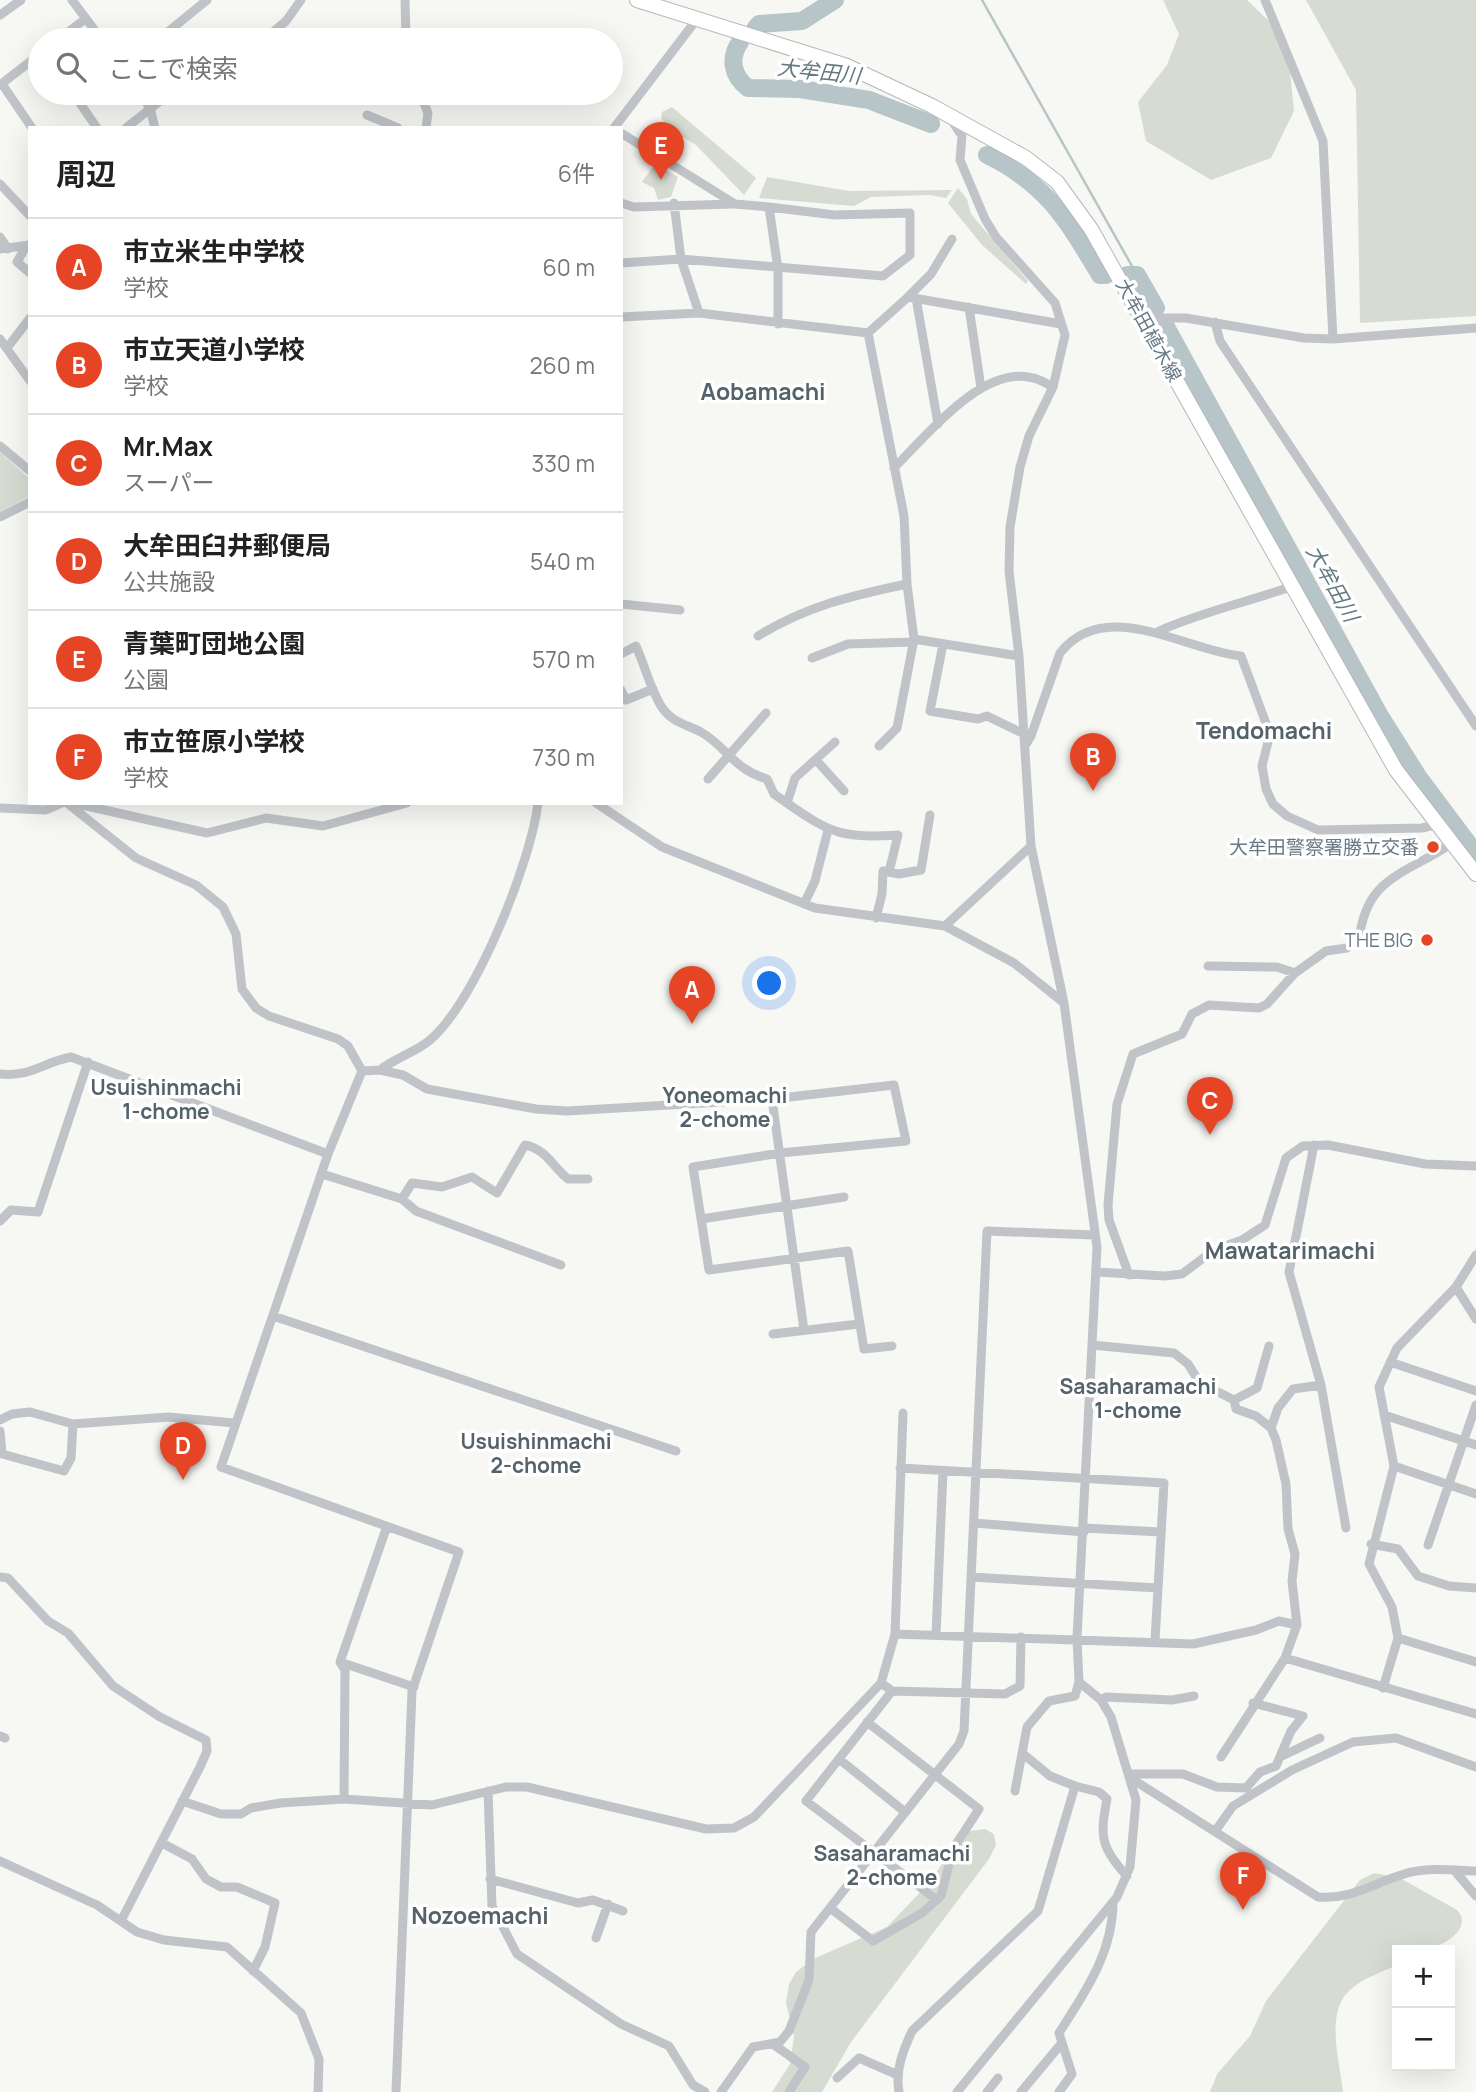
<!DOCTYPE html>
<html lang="ja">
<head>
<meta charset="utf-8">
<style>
  body { margin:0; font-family:Manrope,"Noto Sans JP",sans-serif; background:#f6f6f6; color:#222 }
  .controls { position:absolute; right:21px; bottom:21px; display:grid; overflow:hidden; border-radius:0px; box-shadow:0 7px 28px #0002 }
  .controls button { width:63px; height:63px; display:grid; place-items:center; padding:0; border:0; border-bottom:2px solid #e0e0e0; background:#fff; color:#222; font:35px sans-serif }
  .you { position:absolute; left:770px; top:984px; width:24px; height:24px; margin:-18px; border:5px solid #fff; border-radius:50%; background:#1a73e8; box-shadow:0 0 0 10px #1a73e833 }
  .badge { display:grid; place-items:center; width:46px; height:46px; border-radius:50%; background:#e64525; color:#fff; font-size:23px; font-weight:700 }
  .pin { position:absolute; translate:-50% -58px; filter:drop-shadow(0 2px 4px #0008) }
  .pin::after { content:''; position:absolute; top:37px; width:24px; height:21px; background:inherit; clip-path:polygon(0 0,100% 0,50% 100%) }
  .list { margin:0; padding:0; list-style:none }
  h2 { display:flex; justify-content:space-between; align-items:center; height:91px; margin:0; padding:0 28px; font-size:30px }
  h2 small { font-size:23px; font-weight:400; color:#767676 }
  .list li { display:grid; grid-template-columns:46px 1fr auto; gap:21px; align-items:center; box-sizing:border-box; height:98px; padding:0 28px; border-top:2px solid #e0e0e0 }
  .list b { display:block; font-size:26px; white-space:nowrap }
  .list p { margin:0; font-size:23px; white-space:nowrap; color:#767676 }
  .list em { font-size:23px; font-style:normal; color:#767676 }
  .icon { flex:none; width:38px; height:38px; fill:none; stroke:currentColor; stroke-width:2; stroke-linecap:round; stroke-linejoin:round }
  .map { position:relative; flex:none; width:1476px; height:2092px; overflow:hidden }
  .search { position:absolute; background:#fff; box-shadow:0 7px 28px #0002; left:28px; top:28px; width:595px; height:77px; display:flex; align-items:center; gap:18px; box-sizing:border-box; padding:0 24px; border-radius:38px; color:#767676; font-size:26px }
  .panel { position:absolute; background:#fff; box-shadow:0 7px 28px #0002; left:28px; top:126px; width:595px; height:679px; border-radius:0px }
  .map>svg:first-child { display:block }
  .green { fill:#d7dcd3 }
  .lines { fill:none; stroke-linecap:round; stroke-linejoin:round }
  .stream { stroke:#b7c5c8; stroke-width:2.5 }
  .river { stroke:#b7c5c8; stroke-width:18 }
  .primary-casing { stroke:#b3b8bc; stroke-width:16 }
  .street { stroke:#c0c4c8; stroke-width:9 }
  .primary { stroke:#fff; stroke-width:14 }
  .poi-dot { fill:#e64525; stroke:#fff; stroke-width:2.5 }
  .labels { text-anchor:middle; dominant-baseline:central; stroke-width:7; stroke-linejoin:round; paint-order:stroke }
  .street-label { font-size:19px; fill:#667985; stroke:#fff }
  .poi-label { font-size:19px; fill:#667985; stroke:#fff; text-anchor:end }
  .water-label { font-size:21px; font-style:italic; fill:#617b82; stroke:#fff }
  .neighbourhood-label { font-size:21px; font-weight:bold; fill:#54626a; stroke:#fff }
  .quarter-label { font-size:23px; font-weight:bold; fill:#54626a; stroke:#fff }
</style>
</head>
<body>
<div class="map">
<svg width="1476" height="2092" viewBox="0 0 1476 2092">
  <rect width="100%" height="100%" fill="#f7f7f4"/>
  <path class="green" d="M1163,0H1247L1269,21L1289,60L1294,111L1271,158L1211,180L1146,141L1138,102L1167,65L1179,34Z
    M1306,0H1476V316L1360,323L1356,90Z
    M672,107L756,178L744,195L696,145L668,128L661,118L662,112Z
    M655,164L678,177L671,197L658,200L654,188L642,182Z
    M767,177L849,191L952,190L946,198L930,195L871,197L854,206L759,198Z
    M958,188L967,199L971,214L1028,281L1026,284L982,245L948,203Z
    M0,452L30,479L28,497L0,512Z
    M985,1829L994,1834L996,1845L989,1859L851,2042L822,2092H772L790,2064L794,2036L786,2003L789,1984L796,1972L815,1958L887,1927L929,1883L957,1842L970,1831Z
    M1374,1873L1400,1878L1457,1910C1474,1928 1444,1946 1426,1950C1417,1952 1406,1950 1397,1950V1965C1382,1972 1361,1979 1349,1991C1325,2013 1340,2063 1343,2092H1210L1217,2074L1250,2036L1266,2001L1360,1880Z"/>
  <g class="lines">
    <path class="stream" d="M982,0L1137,275"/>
    <path class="river" d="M755,29L759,24L802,21L835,0
      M740,42C729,58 732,76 748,88L800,89L869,100L931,124
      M987,155C1047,184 1067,220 1100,275H1106
      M1127,275H1137L1156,308
      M1165,325L1380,716L1419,778L1476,854"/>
    <defs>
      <path id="primary" d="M637,0L847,66L932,106L1026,158L1057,182L1091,229L1396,770L1476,874"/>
    </defs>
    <use href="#primary" class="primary-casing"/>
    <path class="street" d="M72,0L102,40
      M405,0L406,40
      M1265,0L1323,141L1333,339
      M0,15L21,0
      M58,40L85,19
      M158,40L207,0
      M264,40L286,21L301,0
      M2,84L32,128
      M0,85L40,54
      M73,93L97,128
      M140,93L150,108L155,128
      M420,93L428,113L426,128
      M367,115L398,128
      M950,118L962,136L960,160L985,219L996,237L1055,303L1065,335L1053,387L1029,436L1020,467L1010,527L1009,571L1019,656L1031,846L1064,1003L1097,1247L1077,1638L1079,1682L1101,1700L1111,1717L1136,1800L1130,1867L1117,1897L957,2092
      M126,128L170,93
      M614,128L697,19
      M621,133L735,204L769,207L778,269V324
      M0,184L30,216
      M621,203L634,207L733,204
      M674,203L681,259L699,313
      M0,237L8,249
      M27,245L17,262L30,273
      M0,249L29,245
      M621,263L681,259L883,276L910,255V213L835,215L769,207
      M908,297L931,274L952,239
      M916,298L938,424
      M969,307L981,388
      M621,317L699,313L868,333L908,297L1061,324
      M1139,318H1186L1304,338L1333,339L1476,328
      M1215,322L1220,341L1476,726
      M868,333L904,516L907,584L914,639L897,728L879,746
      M0,339L30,381
      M7,348L30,318
      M0,446L30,471
      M894,468C926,436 983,364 1033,378C1040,379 1047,384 1053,387
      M0,517L30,502
      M621,604L680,610
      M1159,631C1201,612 1248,602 1293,586
      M758,636C807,606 850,596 907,584
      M914,639L1019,656
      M943,644L930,711L978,719L987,716L1024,734
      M621,654L636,646C645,666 650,688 661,706C672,723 686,724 701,732C728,748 733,769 767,779L774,794L787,803
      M812,658L848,644L913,642
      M621,690L626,700L653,689
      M835,742L795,778L787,803C832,835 844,838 898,835L889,872
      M1025,746L1031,736L1060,653C1105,595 1186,651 1241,656L1270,734L1262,766L1266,789L1273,804L1287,816L1318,830L1422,828L1435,825
      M816,760L844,791
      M708,779L766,713
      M67,803L136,858L196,885L223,907L236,934L242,989L256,1008L269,1016L338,1039L348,1046L362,1071
      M73,803L207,833L266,818L323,826L407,803
      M596,803L662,847L815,908L945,926L1014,963L1064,1003
      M0,808L46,810L62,803
      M804,904L815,881L828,830
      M876,918L882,894L883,871L899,874L921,870L930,815
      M945,926L1031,846
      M1208,966L1277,967L1295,973
      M380,1070C395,1058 416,1052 430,1040C476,1001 531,862 538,803
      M362,1071L328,1154L221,1467L459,1552L412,1691L396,2092
      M362,1071L380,1070L403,1075L427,1089L536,1109L567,1111L772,1099L894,1085L906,1141L780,1153L693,1167L709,1270L848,1251L864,1349L892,1346
      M0,1074C32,1077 41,1063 71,1057L328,1154
      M772,1099L804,1330
      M1314,1145L1289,1272L1321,1385L1346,1528
      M322,1174L402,1199L416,1211L561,1265
      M402,1199L412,1183L442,1187L472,1177L497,1193L525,1145C546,1149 553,1167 568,1179H588
      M701,1219L844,1197
      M0,1221L11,1210L38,1212L88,1062
      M1097,1272L1165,1276L1182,1274L1214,1250L1242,1240L1265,1225L1286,1158L1303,1146L1328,1145L1425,1164L1476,1166
      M1129,1275L1109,1220L1108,1205L1117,1104L1133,1054L1182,1034L1192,1014L1209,1005L1259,1008L1267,1004L1295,973L1326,951L1347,948L1359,940C1366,877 1404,875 1451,844
      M1456,1287L1476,1319
      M273,1316L676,1451
      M773,1334L859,1324
      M1092,1345L1174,1353L1188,1364L1200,1383L1234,1400L1236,1409L1256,1416L1271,1428L1276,1440L1286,1484L1288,1529L1295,1554L1292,1581L1297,1625L1285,1658L1221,1757
      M1390,1362L1476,1391
      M1234,1400L1257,1388L1269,1346
      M1384,1415L1476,1445
      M0,1420L12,1414L30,1412L73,1424L169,1417L234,1423
      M1271,1428L1278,1408L1293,1389L1321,1385
      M0,1431L2,1454L64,1471L71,1458L73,1424
      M1394,1466L1476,1494
      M900,1468L1164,1483L1155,1641
      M974,1523L1084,1532
      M387,1526L340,1662L414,1687
      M1084,1528L1161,1532
      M1371,1544L1398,1549L1418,1576L1449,1586L1476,1588
      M1428,1545L1476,1405
      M0,1577L8,1578L48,1621L68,1633L113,1686L160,1717L206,1740L207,1751L200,1767L121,1921
      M971,1577L1158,1588
      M895,1634L1193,1644L1256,1630L1279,1621L1297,1625
      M936,1635L943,1471
      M1398,1638L1392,1607L1369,1564L1394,1466L1379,1387L1397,1348L1456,1287L1476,1255
      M1285,1658L1476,1714
      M340,1662L345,1670L344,1799L432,1805L506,1787H527L706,1829L734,1828L754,1817L881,1683L895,1634L903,1413
      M881,1683L892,1691L1005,1694L1020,1686L1021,1637
      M1383,1688L1398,1638L1476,1662
      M892,1691L806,1801L937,1900
      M1101,1700L1106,1697L1172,1700L1194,1696
      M0,1736L5,1738
      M1022,1753L1050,1776L1075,1786
      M1282,1756L1320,1738
      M839,1759L905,1812
      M1130,1774H1183L1217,1787L1246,1788L1260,1772L1276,1766L1291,1731L1303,1716L1253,1703
      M1132,1779L1318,1897C1351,1900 1374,1883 1404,1874C1427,1867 1452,1870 1476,1871
      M488,1791L492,1906L517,1954L621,2024L669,2046L693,2085L705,2092
      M1015,1791L1027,1727L1049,1701L1075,1696L1079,1682
      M182,1801L221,1814H241L251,1808L280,1803L344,1799
      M1216,1830L1233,1806L1292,1770L1353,1742L1396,1738L1476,1767
      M162,1843L192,1859L206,1879L221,1887H237L275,1903L265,1947L253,1971
      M0,1861L97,1905L137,1932L164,1940L227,1947L301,2013L319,2059L318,2092
      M1454,1870L1476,1896
      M490,1879L578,1903L593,1900L623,1911
      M830,1908L873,1941L922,1913L941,1896L953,1849L979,1809L867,1722
      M596,1938L608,1904
      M773,2044L805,2067L789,2092
      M837,2078L859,2058L898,2075
      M721,2092L753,2047L780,2042L789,2031L809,1980L811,1932L959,1744L964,1731L987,1231L1094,1235
      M899,2092C895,2070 903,2051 912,2031L1038,1911L1075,1786L1099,1792L1107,1799C1100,1836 1100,1847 1127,1876
      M987,2092L998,2078
      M1021,2092L1061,2044
      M1059,2092L1072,2074L1059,2033C1085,1992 1113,1953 1113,1902"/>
    <use href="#primary" class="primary"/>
  </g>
  <g class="poi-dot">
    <circle cx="1433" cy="847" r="7"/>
    <circle cx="1427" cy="940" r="7"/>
  </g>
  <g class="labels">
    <g class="street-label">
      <text transform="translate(1149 330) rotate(61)">大牟田植木線</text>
    </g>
    <g class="poi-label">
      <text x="1419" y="847">大牟田警察署勝立交番</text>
      <text x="1413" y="940">THE BIG</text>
    </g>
    <g class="water-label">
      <text transform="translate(819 71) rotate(6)">大牟田川</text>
      <text transform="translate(1333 583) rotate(61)">大牟田川</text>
    </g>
    <g class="neighbourhood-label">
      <text x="166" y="1087">Usuishinmachi<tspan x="166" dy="24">1-chome</tspan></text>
      <text x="725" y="1095">Yoneomachi<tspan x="725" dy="24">2-chome</tspan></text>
      <text x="1138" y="1386">Sasaharamachi<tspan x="1138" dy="24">1-chome</tspan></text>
      <text x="536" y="1441">Usuishinmachi<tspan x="536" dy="24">2-chome</tspan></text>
      <text x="892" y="1853">Sasaharamachi<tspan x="892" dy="24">2-chome</tspan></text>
    </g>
    <g class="quarter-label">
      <text x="763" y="391">Aobamachi</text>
      <text x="1264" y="730">Tendomachi</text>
      <text x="1290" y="1250">Mawatarimachi</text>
      <text x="480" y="1915">Nozoemachi</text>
    </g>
  </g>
</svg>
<div class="controls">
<button>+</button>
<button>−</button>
</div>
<div class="you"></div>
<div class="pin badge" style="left:692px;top:1024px">A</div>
<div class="pin badge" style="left:1093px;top:791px">B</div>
<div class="pin badge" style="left:1210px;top:1135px">C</div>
<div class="pin badge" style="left:183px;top:1480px">D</div>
<div class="pin badge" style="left:661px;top:180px">E</div>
<div class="pin badge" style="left:1243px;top:1910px">F</div>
<div class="search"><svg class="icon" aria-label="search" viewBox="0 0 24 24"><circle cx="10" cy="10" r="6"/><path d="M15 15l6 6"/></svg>ここで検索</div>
<section class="panel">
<h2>周辺<small>6件</small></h2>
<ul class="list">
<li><span class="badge">A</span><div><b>市立米生中学校</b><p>学校</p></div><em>60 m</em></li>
<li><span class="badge">B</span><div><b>市立天道小学校</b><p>学校</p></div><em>260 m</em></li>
<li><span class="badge">C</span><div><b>Mr.Max</b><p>スーパー</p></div><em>330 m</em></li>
<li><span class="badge">D</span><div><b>大牟田臼井郵便局</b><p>公共施設</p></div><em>540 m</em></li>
<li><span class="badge">E</span><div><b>青葉町団地公園</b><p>公園</p></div><em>570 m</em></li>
<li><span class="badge">F</span><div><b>市立笹原小学校</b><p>学校</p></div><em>730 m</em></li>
</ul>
</section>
</div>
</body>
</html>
